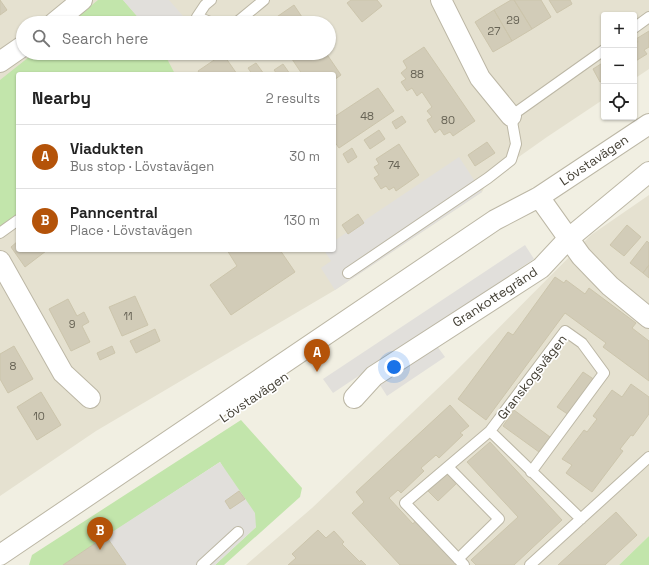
<!DOCTYPE html>
<html lang="en">
<head>
<meta charset="utf-8">
<style>
  body { margin:0; font-family:"Space Grotesk",sans-serif; background:#f6f6f6; color:#222 }
  .controls { position:absolute; right:12px; top:12px; display:grid; overflow:hidden; border-radius:4px; box-shadow:0 1px 3px #0004 }
  .controls button { width:36px; height:36px; display:grid; place-items:center; padding:0; border:0; border-bottom:1px solid #e0e0e0; background:#fff; color:#222; font:20px sans-serif }
  .you { position:absolute; left:394px; top:367px; width:14px; height:14px; margin:-10px; border:3px solid #fff; border-radius:50%; background:#1a73e8; box-shadow:0 0 0 6px #1a73e833 }
  .badge { display:grid; place-items:center; width:26px; height:26px; border-radius:50%; background:#b45309; color:#fff; font-size:13px; font-weight:700 }
  .pin { position:absolute; translate:-50% -33px; filter:drop-shadow(0 1px 2px #0008) }
  .pin::after { content:''; position:absolute; top:21px; width:14px; height:12px; background:inherit; clip-path:polygon(0 0,100% 0,50% 100%) }
  .list { margin:0; padding:0; list-style:none }
  h2 { display:flex; justify-content:space-between; align-items:center; height:52px; margin:0; padding:0 16px; font-size:17px }
  h2 small { font-size:13px; font-weight:400; color:#767676 }
  .list li { display:grid; grid-template-columns:26px 1fr auto; gap:12px; align-items:center; box-sizing:border-box; height:64px; padding:0 16px; border-top:1px solid #e0e0e0 }
  .list b { display:block; font-size:15px; white-space:nowrap }
  .list p { margin:0; font-size:13px; white-space:nowrap; color:#767676 }
  .list em { font-size:13px; font-style:normal; color:#767676 }
  .icon { flex:none; width:22px; height:22px; fill:none; stroke:currentColor; stroke-width:2; stroke-linecap:round; stroke-linejoin:round }
  .map { position:relative; flex:none; width:649px; height:565px; overflow:hidden }
  .search { position:absolute; background:#fff; box-shadow:0 1px 3px #0004; left:16px; top:16px; width:320px; height:44px; display:flex; align-items:center; gap:10px; box-sizing:border-box; padding:0 14px; border-radius:22px; color:#767676; font-size:15px }
  .panel { position:absolute; background:#fff; box-shadow:0 1px 3px #0004; left:16px; top:72px; width:320px; height:180px; border-radius:4px }
  .map>svg:first-child { display:block }
  .residential { fill:#e5e1d0; fill-rule:evenodd }
  .green { fill:#c2e5ab }
  .parking { fill:#e1dfdb }
  .building { fill:#d2ccb8; stroke:#ccc5ac }
  .lines { fill:none; stroke-linecap:round; stroke-linejoin:round }
  .service-casing { stroke:#bcb7a5; stroke-width:12 }
  .minor-casing { stroke:#bcb7a5; stroke-width:22 }
  .service { stroke:#fff; stroke-width:10 }
  .minor { stroke:#fff; stroke-width:20 }
  .labels { text-anchor:middle; dominant-baseline:central; stroke-width:3.5; stroke-linejoin:round; paint-order:stroke }
  .number-label { font-size:11px; fill:#666254 }
  .street-label { font-size:13px; fill:#423e33; stroke:#fff }
</style>
</head>
<body>
<div class="map">
<svg width="649" height="565" viewBox="0 0 649 565">
  <rect width="100%" height="100%" fill="#f1efe2"/>
  <path class="residential" d="M0,0H649V69L634,79V15H604V99L547,137L489,178L482,192L335,290L96,431L0,496ZM23,23H329V53H23ZM18,74H334V250H18Z
    M649,195V536L619,565H246L312,508L453,374L591,235Z"/>
  <path class="green" d="M98,0H123L143,23H70Z
    M34,53H164L175,74H18V215L0,229V80Z
    M241,420L302,488L300,497L224,565H215L256,527L220,462L63,565H29L32,555Z
    M649,536V565H619Z"/>
  <path class="parking" d="M123,0H169L183,16L174,23H143Z
    M459,157L482,192L335,290L321,268L331,261L324,250H334V241Z
    M525,245L534,259L333,393L323,379Z
    M437,346L445,357L387,396L380,385Z
    M220,462L255,513L256,527L215,565H126L106,536Z"/>
  <path class="building" d="M0,0L7,10L0,15Z
    M351,0H377L382,6L362,22L347,3Z
    M511,0H514L532,29L512,41L494,10Z
    M514,0H541L551,17L532,29Z
    M549,0H570L572,4L557,13Z
    M294,5L306,23H268Z
    M494,10L512,41L493,52L475,22Z
    M649,31V47L644,50L647,54L634,62V44L638,42L636,39Z
    M424,47L475,121L453,136L450,132L444,135L440,129L435,133L427,120L432,117L427,111L432,107L422,92L417,96L412,88L407,91L401,82L406,79L401,73L407,68L403,61Z
    M288,53H326L341,75L334,80V74H302Z
    M223,54L237,74H200L198,71Z
    M604,62V80L600,82L593,69Z
    M256,63L264,74H252L248,68Z
    M283,64L290,74H277L274,70Z
    M378,88L394,111L339,148L334,141V117Z
    M402,116L406,122L396,129L392,122Z
    M379,130L385,139L370,149L364,140Z
    M487,142L495,153L475,166L468,155Z
    M399,144L419,175L396,191L394,187L389,190L386,186L381,189L374,178L379,175L374,167L379,164L376,159Z
    M352,148L357,157L348,163L343,154Z
    M358,214L364,223L348,234L342,225Z
    M627,225L641,237L624,256L610,245Z
    M18,241V250H45L46,251L25,267L11,247Z
    M647,241L649,243V265L643,273L630,263Z
    M227,250H280L295,272L231,315L210,285L237,266Z
    M649,265V278L643,273Z
    M555,277L564,283L566,280L585,294L589,288L636,323L632,328L649,341V381L603,347L606,343L565,313L486,420L458,399L508,332L513,335Z
    M135,296L148,325L122,336L109,307Z
    M68,299L77,316L84,312L89,322L82,326L90,342L71,351L49,309Z
    M155,329L160,341L136,353L130,341Z
    M14,346L33,379L8,393L0,379V354Z
    M112,346L115,353L100,360L97,353Z
    M583,372L595,380L569,415L557,407Z
    M631,384L649,397V414L633,436L631,435L620,449L623,451L592,492L566,473L572,465L562,459L584,430L587,432L597,419L593,416L612,390L622,397Z
    M41,392L61,425L37,440L17,407Z
    M450,405L469,426L460,433L463,435L439,458L436,455L421,468L424,471L401,493L398,490L389,498L413,524L416,520L457,565H400L352,513L364,502L356,492Z
    M514,410L550,437L539,452L503,426Z
    M490,442L562,520L514,565H476L471,560L518,517L467,462Z
    M448,472L458,482L438,501L428,491Z
    M239,491L245,499L230,509L225,501Z
    M616,512L637,535L605,565H558Z
    M318,530L326,538L334,531L344,542L342,544L360,562L361,560L366,565H288L296,558L292,554Z
    M106,536L126,565H63Z"/>
  <g class="lines">
    <defs>
      <path id="service" d="M211,0L205,5L197,17L213,23
        M236,23L264,0
        M634,28L649,17
        M0,233L18,220
        M348,273L488,178L511,160L516,144L511,116L604,50
        M490,431L581,519
        M448,467L499,519L458,559
        M202,565L238,532
        M464,565L405,503L490,431L565,331L582,343L604,373L531,472
        M530,565L649,457"/>
      <path id="minor" d="M441,0L480,78L511,116
        M54,23L82,0
        M0,62L23,46
        M539,197L581,256L610,286L649,318
        M0,261L63,373L90,398
        M354,398L374,376L541,268L568,239L649,172
        M0,555L495,220L539,197L649,124"/>
    </defs>
    <use href="#service" class="service-casing"/>
    <use href="#minor" class="minor-casing"/>
    <use href="#service" class="service"/>
    <use href="#minor" class="minor"/>
  </g>
  <g class="labels">
    <g class="number-label">
      <text x="513" y="20">29</text>
      <text x="494" y="31">27</text>
      <text x="417" y="74">88</text>
      <text x="367" y="116">48</text>
      <text x="448" y="120">80</text>
      <text x="394" y="165">74</text>
      <text x="128" y="316">11</text>
      <text x="72" y="324">9</text>
      <text x="13" y="366">8</text>
      <text x="39" y="416">10</text>
    </g>
    <g class="street-label">
      <text transform="translate(594 160) rotate(-34)">Lövstavägen</text>
      <text transform="translate(495 297) rotate(-33)">Grankottegränd</text>
      <text transform="translate(532 377) rotate(-52)">Granskogsvägen</text>
      <text transform="translate(254 397) rotate(-34)">Lövstavägen</text>
    </g>
  </g>
</svg>
<div class="controls">
<button>+</button>
<button>−</button>
<button><svg class="icon" aria-label="locate" viewBox="0 0 24 24"><circle cx="12" cy="12" r="6"/><path d="M12 2v4M12 18v4M2 12h4M18 12h4"/></svg></button>
</div>
<div class="you"></div>
<div class="pin badge" style="left:317px;top:372px">A</div>
<div class="pin badge" style="left:100px;top:550px">B</div>
<div class="search"><svg class="icon" aria-label="search" viewBox="0 0 24 24"><circle cx="10" cy="10" r="6"/><path d="M15 15l6 6"/></svg>Search here</div>
<section class="panel">
<h2>Nearby<small>2 results</small></h2>
<ul class="list">
<li><span class="badge">A</span><div><b>Viadukten</b><p>Bus stop · Lövstavägen</p></div><em>30 m</em></li>
<li><span class="badge">B</span><div><b>Panncentral</b><p>Place · Lövstavägen</p></div><em>130 m</em></li>
</ul>
</section>
</div>
</body>
</html>
